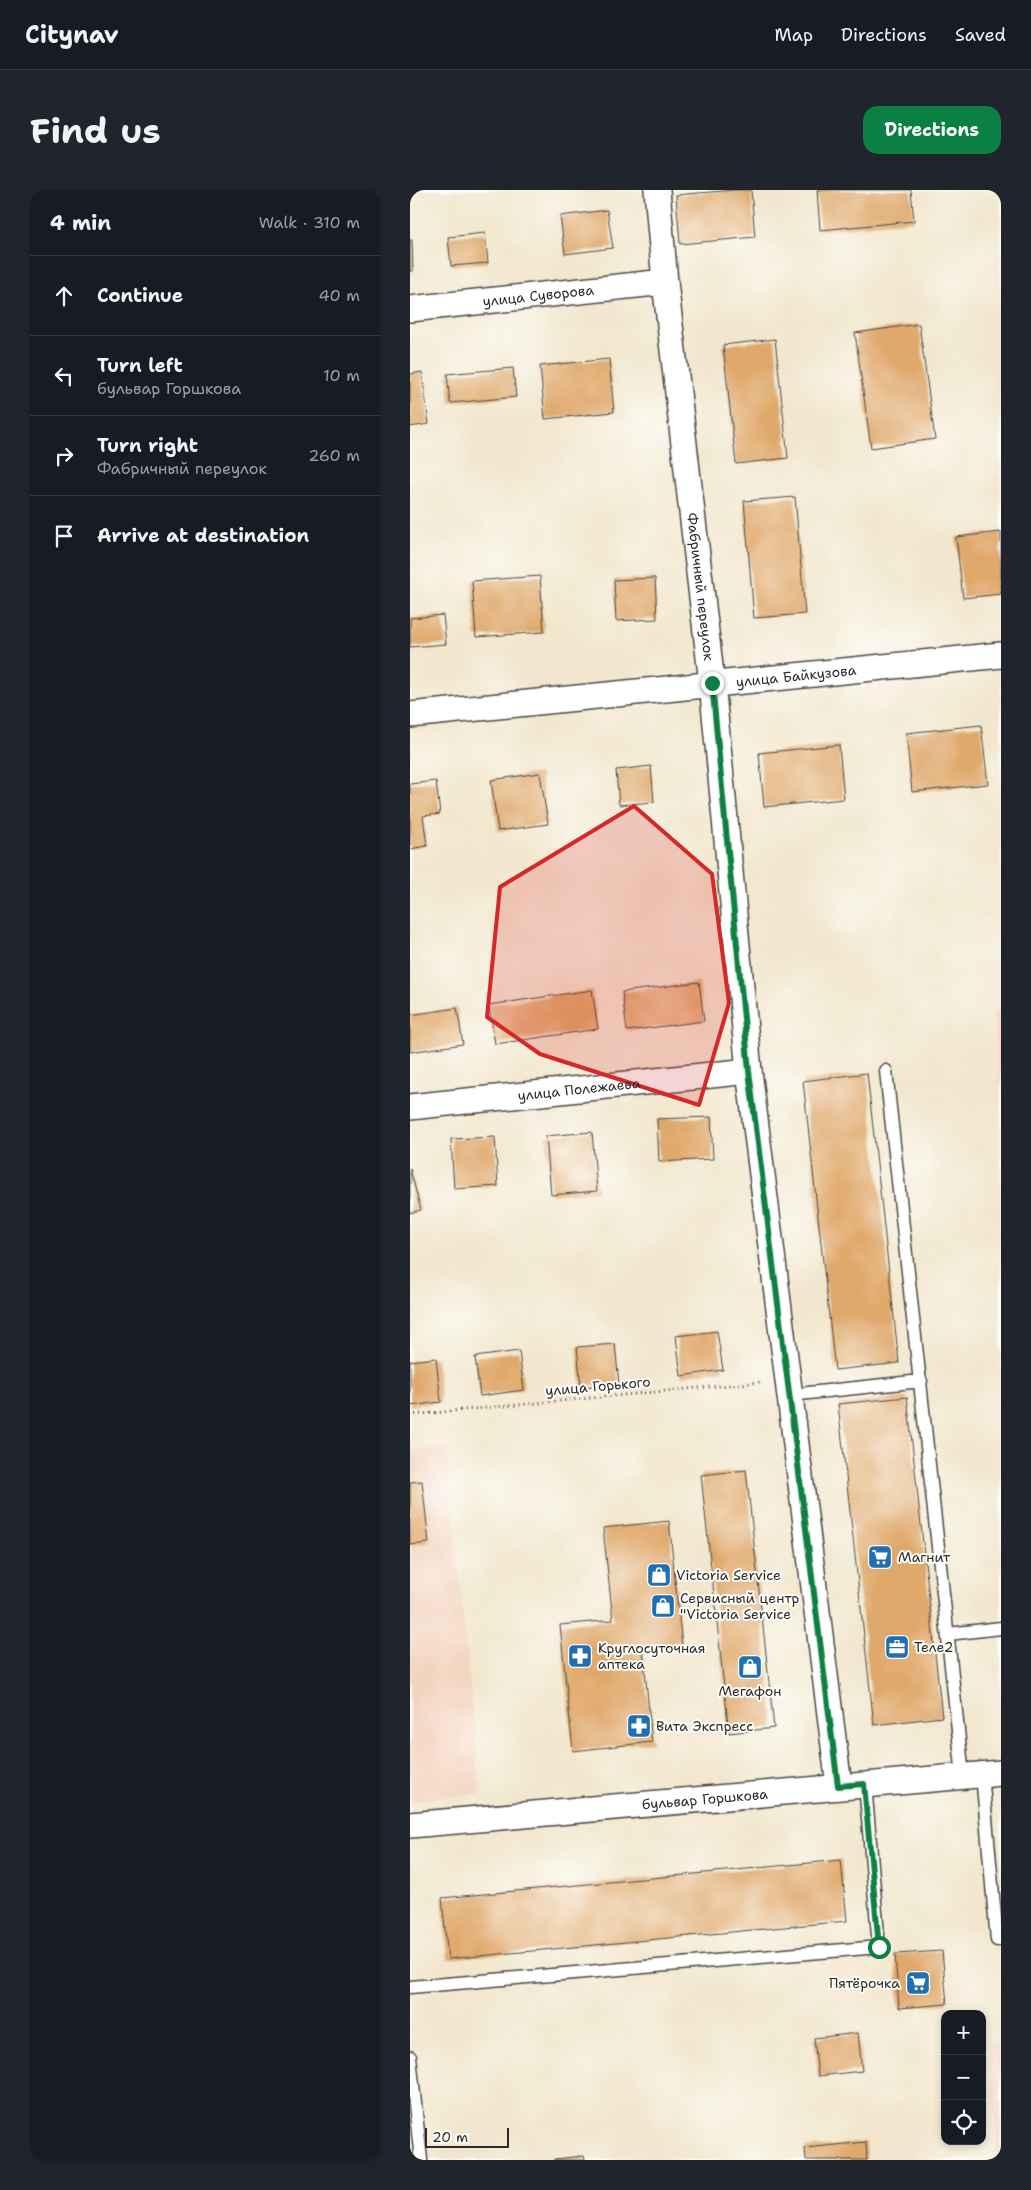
<!DOCTYPE html>
<html lang="en">
<head>
<meta charset="utf-8">
<style>
  body { margin:0; font-family:"Shantell Sans",sans-serif; background:#20242c; color:#f1f3f6 }
  .controls { position:absolute; right:15px; bottom:15px; display:grid; overflow:hidden; border-radius:10px; box-shadow:0 2px 8px #0003 }
  .controls button { width:45px; height:45px; display:grid; place-items:center; padding:0; border:0; border-bottom:1px solid #363941; background:#171b24; color:#f1f3f6; font:25px sans-serif }
  .scale { position:absolute; left:15px; bottom:12px; width:84px; box-sizing:border-box; padding-left:5px; border:2px solid #2b2b2b; border-top:0; font-size:14px; line-height:18px; white-space:nowrap; color:#2b2b2b; -webkit-text-stroke:4px #fdfcf7; paint-order:stroke }
  .stop { position:absolute; width:15px; height:15px; margin:-11px; border:4px solid #0b8043; border-radius:50%; background:#fff }
  .stop.end { background:#0b8043; border-color:#fff; box-shadow:0 1px 5px #0008 }
  .list { margin:0; padding:0; list-style:none }
  h2 { display:flex; justify-content:space-between; align-items:center; height:65px; margin:0; padding:0 20px; font-size:21px }
  h2 small { font-size:16px; font-weight:400; color:#9ea1a6 }
  .list li { display:grid; grid-template-columns:32px 1fr auto; gap:15px; align-items:center; box-sizing:border-box; height:80px; padding:0 20px; border-top:1px solid #363941 }
  .list b { display:block; font-size:19px; white-space:nowrap }
  .list p { margin:0; font-size:16px; white-space:nowrap; color:#9ea1a6 }
  .list em { font-size:16px; font-style:normal; color:#9ea1a6 }
  .icon { flex:none; width:28px; height:28px; fill:none; stroke:currentColor; stroke-width:2; stroke-linecap:round; stroke-linejoin:round }
  .map { position:relative; flex:none; width:591px; height:1970px; overflow:hidden; border-radius:15px }
  header { display:flex; align-items:center; gap:30px; box-sizing:border-box; height:70px; padding:0 25px; background:#171b24; border-bottom:1px solid #363941 }
  header strong { font-size:24px }
  nav { display:flex; gap:28px; margin-inline-start:auto; font-size:18px }
  .intro { display:flex; align-items:center; justify-content:space-between; box-sizing:border-box; height:120px; padding:0 30px }
  h1 { margin:0; font-size:35px }
  .button { padding:12px 22px; border-radius:15px; background:#0b8043; color:#fff; font-size:18px; font-weight:700 }
  main { display:flex; gap:30px; padding:0 30px }
  aside { flex:1; background:#171b24; border-radius:15px; box-shadow:0 2px 8px #0003 }
  .map>svg:first-child { display:block }
  .built { fill:#f3d4bf }
  .building { fill:#e0a96c }
  .lines { fill:none; stroke-linecap:round; stroke-linejoin:round }
  .service-casing { stroke:#494743; stroke-width:15 }
  .minor-casing { stroke:#494743; stroke-width:28 }
  .path { stroke:#494743; stroke-width:3; stroke-dasharray:1 4; stroke-linecap:butt }
  .service { stroke:#fff; stroke-width:12 }
  .minor { stroke:#fff; stroke-width:25 }
  .route { stroke:#0b8043; stroke-width:6 }
  .marked { fill:#d62828; fill-opacity:0.2; stroke:#d62828; stroke-width:4; stroke-linejoin:round }
  .labels { text-anchor:middle; dominant-baseline:central; stroke-width:4; stroke-linejoin:round; paint-order:stroke }
  .street-label { font-size:14px; fill:#2b2b2b; stroke:#fdfcf7 }
  .poi-label { font-size:14px; fill:#2b2b2b; stroke:#fdfcf7; text-anchor:start }
</style>
</head>
<body>
<header>
<strong>Citynav</strong>
<nav><a>Map</a><a>Directions</a><a>Saved</a></nav>
</header>
<div class="intro"><h1>Find us</h1><a class="button">Directions</a></div>
<main>
<aside>
<h2>4 min<small>Walk · 310 m</small></h2>
<ul class="list">
<li><svg class="icon" aria-label="ahead" viewBox="0 0 24 24"><path d="M12 20V5M6 11l6-6 6 6"/></svg><div><b>Continue</b></div><em>40 m</em></li>
<li><svg class="icon" aria-label="left" viewBox="0 0 24 24"><path d="M17 20v-9H6M10 6l-5 5 5 5"/></svg><div><b>Turn left</b><p>бульвар Горшкова</p></div><em>10 m</em></li>
<li><svg class="icon" aria-label="right" viewBox="0 0 24 24"><path d="M7 20v-9h11M14 6l5 5-5 5"/></svg><div><b>Turn right</b><p>Фабричный переулок</p></div><em>260 m</em></li>
<li><svg class="icon" aria-label="arrive" viewBox="0 0 24 24"><path d="M6 21V4h12l-3 4 3 4H6"/></svg><div><b>Arrive at destination</b></div></li>
</ul>
</aside>
<div class="map">
<svg width="591" height="1970" viewBox="0 0 591 1970">
  <rect width="100%" height="100%" fill="#fdfcf7"/>
  <filter id="ink" filterUnits="userSpaceOnUse"><feTurbulence type="fractalNoise" baseFrequency=".02" numOctaves="2"/><feDisplacementMap in="SourceGraphic" scale="10" xChannelSelector="R" yChannelSelector="G"/><feConvolveMatrix kernelMatrix="1 2 1 2 8 2 1 2 1" color-interpolation-filters="sRGB"/></filter>
  <filter id="wash" filterUnits="userSpaceOnUse"><feTurbulence type="fractalNoise" baseFrequency=".0096" numOctaves="4" result="noise"/><feDisplacementMap in="SourceGraphic" scale="20" xChannelSelector="R" yChannelSelector="G"/><feGaussianBlur stdDeviation="1.12" result="paint"/><feColorMatrix in="noise" values="0 0 0 0 0 0 0 0 0 0 0 0 0 0 0 0 0 1.4 0 .05"/><feComposite in="paint" operator="in"/></filter>
  <g filter="url(#wash)">
    <rect width="100%" height="100%" fill="#f2e7ce"/>
    <path class="built" d="M591,822V906L583,823Z
      M37,1257L70,1604L0,1611V1261Z
      M591,1851V1970H588L578,1852Z"/>
    <g id="blocks">
      <path class="building" d="M324,0H341L345,47L270,54L266,5Z
        M407,0H501L504,31L410,40Z
        M197,20L203,58L155,64L150,26Z
        M75,43L78,73L41,76L38,47Z
        M0,50H2L3,81H0Z
        M509,134L525,249L461,258L445,143Z
        M365,149L378,268L326,274L313,155Z
        M199,169L204,222L135,229L130,176Z
        M103,178L106,207L40,213L37,184Z
        M12,182L19,234L0,237V184Z
        M385,307L395,424L344,428L334,311Z
        M591,342V404L553,408L546,347Z
        M130,386L134,442L66,447L62,391Z
        M245,388L247,429L206,431L204,390Z
        M33,425L36,454L0,457V428Z
        M571,535L578,594L502,602L496,543Z
        M429,555L434,609L354,617L349,563Z
        M241,576L244,612L209,615L206,580Z
        M130,583L138,634L88,641L81,590Z
        M26,591L30,624L13,626L17,656L0,659V594Z
        M289,792L294,831L217,841L212,802Z
        M182,800L188,839L85,854L79,815Z
        M47,818L53,854L0,862V825Z
        M457,883L489,1173L425,1180L393,891Z
        M301,927L303,969L249,972L247,929Z
        M182,942L187,1001L141,1005L136,946Z
        M85,947L88,996L44,999L41,949Z
        M0,979L11,1020L0,1023Z
        M307,1141L313,1180L271,1186L266,1146Z
        M205,1154L209,1194L171,1197L167,1157Z
        M109,1161L114,1200L70,1206L65,1167Z
        M26,1168L31,1212L0,1216V1171Z
        M497,1207L532,1527L464,1535L428,1214Z
        M336,1280L364,1538L319,1543L291,1285Z
        M12,1291L19,1353L0,1355V1292Z
        M259,1331L272,1456L233,1460L242,1552L163,1561L150,1435L203,1430L193,1338Z
        M431,1670L437,1731L38,1769L32,1708Z
        M532,1761L537,1814L489,1818L485,1764Z
        M448,1843L452,1881L408,1886L404,1848Z
        M456,1952L457,1970H396L395,1958Z
        M174,1966L175,1970H144V1969Z"/>
    </g>
  </g>
  <g filter="url(#ink)">
    <use href="#blocks" fill-opacity="0" stroke="#494743" stroke-width="1"/>
    <g class="lines">
      <defs>
        <path id="service" d="M476,881L553,1586
          M380,1205L511,1191
          M538,1444L591,1438
          M572,1584L587,1750L591,1749
          M0,1797L469,1757L455,1594
          M0,1867L11,1970"/>
        <g id="minor">
          <path id="s1" d="M247,0L255,92L302,493L339,881L429,1596"/>
          <path id="s2" d="M0,119L255,92"/>
          <path id="s3" d="M0,525L591,465"/>
          <path id="s4" d="M0,917L339,881"/>
          <path id="s5" d="M0,1635L591,1583"/>
        </g>
      </defs>
      <use href="#service" class="service-casing"/>
      <use href="#minor" class="minor-casing"/>
      <path class="path" d="M0,1225L352,1192"/>
      <use href="#service" class="service"/>
      <use href="#minor" class="minor"/>
    </g>
  </g>
  <g class="lines" filter="url(#ink)">
    <path class="route" d="M302,493L339,881L428,1596L454,1594L469,1757"/>
  </g>
  <path class="marked" d="M224,616L302,684L319,813L289,915L130,864L77,827L90,697Z"/>
  <defs>
    <symbol id="supermarket-square" viewBox="-11 -11 22 22"><rect x="-9" y="-9" width="18" height="18" rx="4" fill="#1f6fb2" stroke="#fdfcf7"/><path d="M-6-5.5h2.5l.6 2H6L4.5 2H-2.5L-4.4-4H-6ZM-1.5 3.2a1.3 1.3 0 1 0 .1 0ZM3 3.2a1.3 1.3 0 1 0 .1 0Z" fill="#fff"/></symbol>
    <symbol id="shop-square" viewBox="-11 -11 22 22"><rect x="-9" y="-9" width="18" height="18" rx="4" fill="#1f6fb2" stroke="#fdfcf7"/><path d="M-5-2.5h2.3a2.7 3.5 0 0 1 5.4 0H5L5.5 6h-11ZM-1.5-2.5h3a1.5 2.3 0 0 0-3 0Z" fill="#fff"/></symbol>
    <symbol id="office-square" viewBox="-11 -11 22 22"><rect x="-9" y="-9" width="18" height="18" rx="4" fill="#1f6fb2" stroke="#fdfcf7"/><path d="M-6-3h4V-5.5h4V-3h4V5H-6ZM-1-4.5V-3h2v-1.5ZM-6 0V1H6V0Z" fill="#fff"/></symbol>
    <symbol id="pharmacy-square" viewBox="-11 -11 22 22"><rect x="-9" y="-9" width="18" height="18" rx="4" fill="#1f6fb2" stroke="#fdfcf7"/><path d="M-2-6h4v4h4v4h-4v4h-4v-4h-4v-4h4Z" fill="#fff"/></symbol>
  </defs>
  <g fill-rule="evenodd">
    <use href="#supermarket-square" x="456" y="1353" width="28" height="28"/>
    <use href="#shop-square" x="235" y="1371" width="28" height="28"/>
    <use href="#shop-square" x="239" y="1402" width="28" height="28"/>
    <use href="#office-square" x="473" y="1443" width="28" height="28"/>
    <use href="#pharmacy-square" x="156" y="1452" width="28" height="28"/>
    <use href="#shop-square" x="326" y="1463" width="28" height="28"/>
    <use href="#pharmacy-square" x="215" y="1522" width="28" height="28"/>
    <use href="#supermarket-square" x="494" y="1779" width="28" height="28"/>
  </g>
  <g class="labels">
    <g class="street-label">
      <text stroke="none"><textPath href="#s2" startOffset="129">улица Суворова</textPath></text>
      <text stroke="none"><textPath href="#s1" startOffset="399">Фабричный переулок</textPath></text>
      <text stroke="none"><textPath href="#s3" startOffset="388">улица Байкузова</textPath></text>
      <text stroke="none"><textPath href="#s4" startOffset="170">улица Полежаева</textPath></text>
      <text transform="translate(188 1196) rotate(-5)">улица Горького</text>
      <text stroke="none"><textPath href="#s5" startOffset="296">бульвар Горшкова</textPath></text>
    </g>
    <g class="poi-label">
      <text x="488" y="1367">Магнит</text>
      <text x="266" y="1385">Victoria Service</text>
      <text x="270" y="1408">Сервисный центр<tspan x="270" dy="16">"Victoria Service</tspan></text>
      <text x="504" y="1457">Теле2</text>
      <text x="188" y="1458">Круглосуточная<tspan x="188" dy="16">аптека</tspan></text>
      <text x="340" y="1501" text-anchor="middle">Мегафон</text>
      <text x="246" y="1536">Вита Экспресс</text>
      <text x="490" y="1793" text-anchor="end">Пятёрочка</text>
    </g>
  </g>
</svg>
<div class="controls">
<button>+</button>
<button>−</button>
<button><svg class="icon" aria-label="locate" viewBox="0 0 24 24"><circle cx="12" cy="12" r="6"/><path d="M12 2v4M12 18v4M2 12h4M18 12h4"/></svg></button>
</div>
<div class="scale">20 m</div>
<div class="stop" style="left:469px;top:1757px"></div>
<div class="stop end" style="left:302px;top:493px"></div>
</div>
</main>
</body>
</html>
